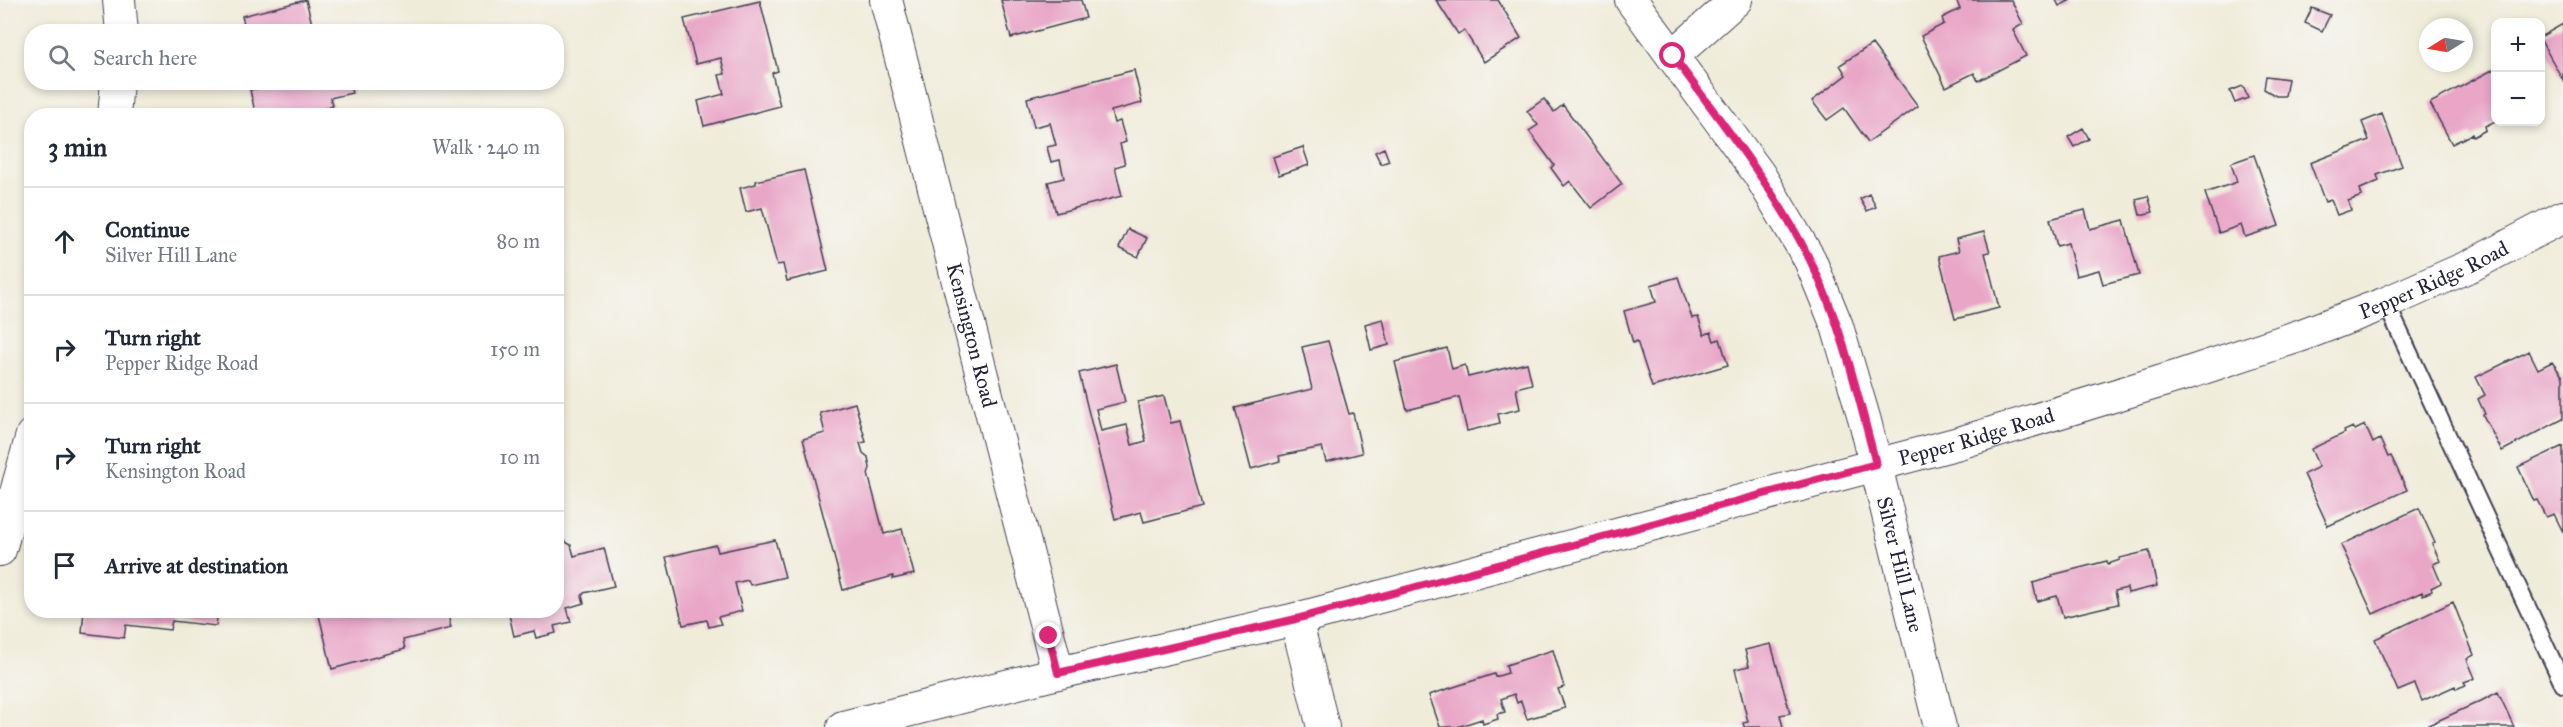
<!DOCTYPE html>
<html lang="en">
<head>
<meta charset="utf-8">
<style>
  body { margin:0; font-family:"IM FELL Great Primer",serif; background:#f6f6f7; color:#1f2937 }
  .controls { position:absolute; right:18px; top:18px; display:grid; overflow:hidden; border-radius:12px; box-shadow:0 3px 9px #0003 }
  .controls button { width:54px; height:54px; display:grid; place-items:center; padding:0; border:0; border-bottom:2px solid #e0e1e3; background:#fff; color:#1f2937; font:30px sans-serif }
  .compass { position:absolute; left:2419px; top:18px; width:54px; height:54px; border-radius:50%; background:#fff; box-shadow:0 3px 9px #0003; rotate:259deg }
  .stop { position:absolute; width:18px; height:18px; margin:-14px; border:4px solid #db2777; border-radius:50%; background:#fff }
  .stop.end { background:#db2777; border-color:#fff; box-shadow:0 2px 6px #0008 }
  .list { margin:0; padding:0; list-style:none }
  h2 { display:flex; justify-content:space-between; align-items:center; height:78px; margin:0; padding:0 24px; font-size:26px }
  h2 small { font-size:20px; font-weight:400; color:#747a83 }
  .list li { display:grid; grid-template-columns:39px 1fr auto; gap:18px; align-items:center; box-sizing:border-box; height:108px; padding:0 24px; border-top:2px solid #e0e1e3 }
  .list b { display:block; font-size:22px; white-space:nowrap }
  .list p { margin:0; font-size:20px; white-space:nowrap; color:#747a83 }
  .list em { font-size:20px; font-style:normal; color:#747a83 }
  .icon { flex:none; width:33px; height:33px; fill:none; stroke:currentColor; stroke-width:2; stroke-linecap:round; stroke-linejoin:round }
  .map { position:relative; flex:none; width:2563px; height:727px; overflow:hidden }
  .search { position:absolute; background:#fff; box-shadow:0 3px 9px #0003; left:24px; top:24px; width:540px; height:66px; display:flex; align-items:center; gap:15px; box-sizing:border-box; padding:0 21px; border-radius:24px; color:#747a83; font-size:22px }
  .panel { position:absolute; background:#fff; box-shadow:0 3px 9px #0003; left:24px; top:108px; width:540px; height:510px; border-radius:24px }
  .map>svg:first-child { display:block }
  .building { fill:#e9a6c7 }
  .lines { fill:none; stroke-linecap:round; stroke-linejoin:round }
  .service-casing { stroke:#414053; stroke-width:20 }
  .minor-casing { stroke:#414053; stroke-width:34 }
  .service { stroke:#fff; stroke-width:16 }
  .minor { stroke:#fff; stroke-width:32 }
  .route { stroke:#db2777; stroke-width:8 }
  .labels { text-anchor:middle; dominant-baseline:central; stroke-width:5; stroke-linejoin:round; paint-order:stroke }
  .street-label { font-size:21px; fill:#22223b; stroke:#f6f6f2 }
</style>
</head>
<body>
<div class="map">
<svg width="2563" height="727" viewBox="0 0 2563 727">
  <rect width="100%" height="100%" fill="#f6f6f2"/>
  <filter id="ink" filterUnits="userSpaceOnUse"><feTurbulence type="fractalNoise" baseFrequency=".0167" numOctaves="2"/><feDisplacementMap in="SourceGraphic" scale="12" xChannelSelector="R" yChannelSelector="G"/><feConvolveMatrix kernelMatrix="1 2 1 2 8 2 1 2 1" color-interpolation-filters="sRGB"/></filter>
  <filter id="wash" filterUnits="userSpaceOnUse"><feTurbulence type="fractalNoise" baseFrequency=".008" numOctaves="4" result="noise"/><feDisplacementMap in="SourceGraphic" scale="24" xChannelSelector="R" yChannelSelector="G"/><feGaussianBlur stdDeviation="1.35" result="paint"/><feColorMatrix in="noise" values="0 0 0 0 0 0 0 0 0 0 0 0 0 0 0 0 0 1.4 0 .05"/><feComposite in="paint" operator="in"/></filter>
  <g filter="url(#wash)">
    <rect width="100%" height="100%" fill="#f0ecda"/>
    <g id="blocks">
      <path class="building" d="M306,0L314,32H246L242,16Z
        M1001,0H1081L1086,18L1011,38Z
        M1436,0H1498L1521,38L1484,62L1464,30L1458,34Z
        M1960,0H2011L2023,24L2013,30L2026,56L1978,81L1974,73L1946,87L1921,36L1944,24L1942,18L1960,9L1957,2Z
        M2056,0H2071L2059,6Z
        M760,1L778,71L772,73L780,106L704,126L698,101L724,94L719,75L725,74L721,58L696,64L684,19Z
        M2312,8L2330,15L2322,31L2305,23Z
        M2563,24V80L2540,39V37Z
        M1872,44L1918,106L1868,142L1844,108L1827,120L1812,101L1846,75L1840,65Z
        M2496,68V121L2485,126L2486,130L2473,137L2472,134L2452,144L2430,103Z
        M1134,70L1142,103L1111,111L1114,123L1120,121L1126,142L1120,144L1125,164L1115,167L1122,196L1056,213L1048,182L1064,178L1060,160L1051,162L1047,147L1056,145L1050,123L1034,127L1027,98Z
        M2266,76L2288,79L2285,96H2276L2264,89Z
        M259,82H349L352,93L330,98L333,106L297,116H256L250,90L260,88Z
        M2243,86L2248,98L2235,103L2230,91Z
        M1544,99L1554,112L1563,105L1622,184L1591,208L1570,181L1564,186L1551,168L1554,165L1529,131L1538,125L1527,111Z
        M2382,114L2402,166L2377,175L2379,181L2360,189L2362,196L2348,201L2351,210L2337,215L2331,200L2325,202L2310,163L2369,140L2362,122Z
        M2083,128L2089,139L2074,147L2068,137Z
        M1303,147L1309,165L1279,175L1273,157Z
        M1384,148L1389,161L1381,164L1375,152Z
        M2254,155L2279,226L2245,237L2241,225L2219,233L2205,193L2237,182L2231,163Z
        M804,170L828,271L787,281L783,264L777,265L762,208L746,212L740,188L756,184V181Z
        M1869,194L1876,207L1867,211L1860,199Z
        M2148,196L2153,212L2140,215L2136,199Z
        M2085,210L2090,229L2124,220L2139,275L2103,284L2099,270L2076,276L2068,243L2057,246L2050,219Z
        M1128,229L1147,238L1138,257L1119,248Z
        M1984,232L1990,252L1985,253L1999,308L1955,319L1939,256L1959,251L1956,239Z
        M1678,277L1692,318L1698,317L1704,335L1711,332L1714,341L1720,339L1728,365L1652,387L1637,341L1633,343L1624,311L1656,302L1651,285Z
        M1383,319L1389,345L1371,350L1365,324Z
        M1328,341L1349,414L1353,413L1362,453L1326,462L1322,447L1279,456L1280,461L1251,469L1235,408L1312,389L1302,347Z
        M1447,348L1452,369L1465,365L1468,377L1527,363L1532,384L1516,388L1520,409L1498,414L1500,423L1467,431L1459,397L1407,410L1395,362Z
        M2529,351L2538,369L2552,362L2563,377V419L2502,451L2483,415L2485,414L2478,399L2485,395L2476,377Z
        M1116,364L1125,402L1096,409L1101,431L1127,425L1132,445L1146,441L1138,402L1164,396L1171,423L1180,421L1202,507L1144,522L1141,512L1115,519L1079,373Z
        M855,403L866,442L860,443L863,453L868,457L870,468L868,474L884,534L902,529L914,574L893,579V576L843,590L803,439L825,433L820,413Z
        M2365,425L2373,443L2380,439L2388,457L2391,456L2407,490L2328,526L2304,474L2319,467L2311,449L2345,433L2344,431L2353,427L2355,430Z
        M2563,446V532L2554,514L2546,517L2537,500L2534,501L2518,467Z
        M2419,508L2435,543L2432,544L2440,561L2433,564L2441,583L2431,588L2432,591L2423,595L2422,592L2373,614L2341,545Z
        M775,540L785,577L750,585L748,580L735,583L742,611L718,617L721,624L709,627L707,620L683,625L666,557L716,545L718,552Z
        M564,541L571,545L574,556L604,548L614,586L584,593L582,596L584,603L567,608L571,622L554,626L556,633L536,638L534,631L514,636L508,610H556V543Z
        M2149,551L2157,586L2128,593L2127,588L2115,591L2118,604L2063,617L2057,596L2037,601L2033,583L2053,577L2052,575L2107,561L2108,564L2120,560V558Z
        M2453,602L2474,655L2467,659L2475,678L2464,682L2466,685L2456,689L2455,686L2422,701L2415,684L2398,691L2375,639Z
        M84,610H218L216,626L172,621L170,630L126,625L124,638L82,633Z
        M338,610H447L451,628L403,640L405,649L332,669L319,615Z
        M1771,644L1790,713L1780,715L1783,727H1744L1743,723L1748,722L1735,669L1749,666L1745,650Z
        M1553,650L1564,687L1558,689L1565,708L1527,719L1521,701L1517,703L1514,694L1501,699L1505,712L1497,714L1498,719L1483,724L1482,719L1457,727H1440L1429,695L1494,674L1495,677L1508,673L1506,665Z
        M2498,692L2514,727H2424L2481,701Z"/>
    </g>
  </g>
  <g filter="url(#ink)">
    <use href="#blocks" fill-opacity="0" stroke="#414053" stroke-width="1.5"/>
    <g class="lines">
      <defs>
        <path id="service" d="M2386,303L2563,684"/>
        <g id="minor">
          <path d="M119,0L122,32"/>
          <path id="s1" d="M886,0L1058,673"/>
          <path id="s2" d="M1631,0L1759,174L1810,260L1837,326L1865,421L1940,727"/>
          <path d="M1673,56L1736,0"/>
          <path d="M114,116L117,82"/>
          <path d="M0,550L32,435"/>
          <path d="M1296,619L1323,727"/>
          <path id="s3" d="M843,727L1058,673L1296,619L1959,443L2182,375L2302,335L2386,303L2472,265L2563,217"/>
        </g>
      </defs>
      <use href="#service" class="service-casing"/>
      <use href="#minor" class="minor-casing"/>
      <use href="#service" class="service"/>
      <use href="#minor" class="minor"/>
    </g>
  </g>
  <g class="lines" filter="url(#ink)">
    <path class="route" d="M1049,636L1058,673L1296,619L1876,464C1858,396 1842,324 1810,260C1774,187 1721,122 1673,56"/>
  </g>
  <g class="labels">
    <g class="street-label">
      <text stroke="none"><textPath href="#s3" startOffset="1654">Pepper Ridge Road</textPath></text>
      <text stroke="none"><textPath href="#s1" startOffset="346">Kensington Road</textPath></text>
      <text stroke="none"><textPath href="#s3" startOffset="1170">Pepper Ridge Road</textPath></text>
      <text stroke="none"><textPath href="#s2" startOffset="634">Silver Hill Lane</textPath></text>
    </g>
  </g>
</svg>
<div class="controls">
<button>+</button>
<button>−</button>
</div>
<svg class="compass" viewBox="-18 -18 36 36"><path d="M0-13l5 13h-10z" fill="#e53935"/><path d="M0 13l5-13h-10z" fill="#747a83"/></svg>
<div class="stop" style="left:1673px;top:56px"></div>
<div class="stop end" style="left:1049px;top:636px"></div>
<div class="search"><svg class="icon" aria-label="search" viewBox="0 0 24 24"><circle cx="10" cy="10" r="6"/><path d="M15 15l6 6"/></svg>Search here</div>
<section class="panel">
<h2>3 min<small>Walk · 240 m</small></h2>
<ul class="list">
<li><svg class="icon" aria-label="ahead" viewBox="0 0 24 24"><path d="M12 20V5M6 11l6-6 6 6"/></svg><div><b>Continue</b><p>Silver Hill Lane</p></div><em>80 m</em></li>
<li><svg class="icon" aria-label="right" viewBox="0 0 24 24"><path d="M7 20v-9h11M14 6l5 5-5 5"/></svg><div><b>Turn right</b><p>Pepper Ridge Road</p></div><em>150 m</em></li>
<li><svg class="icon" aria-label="right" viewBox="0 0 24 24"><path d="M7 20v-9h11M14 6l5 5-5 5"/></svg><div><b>Turn right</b><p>Kensington Road</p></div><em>10 m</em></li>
<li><svg class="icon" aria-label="arrive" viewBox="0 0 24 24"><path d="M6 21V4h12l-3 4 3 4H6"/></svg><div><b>Arrive at destination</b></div></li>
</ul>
</section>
</div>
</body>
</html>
